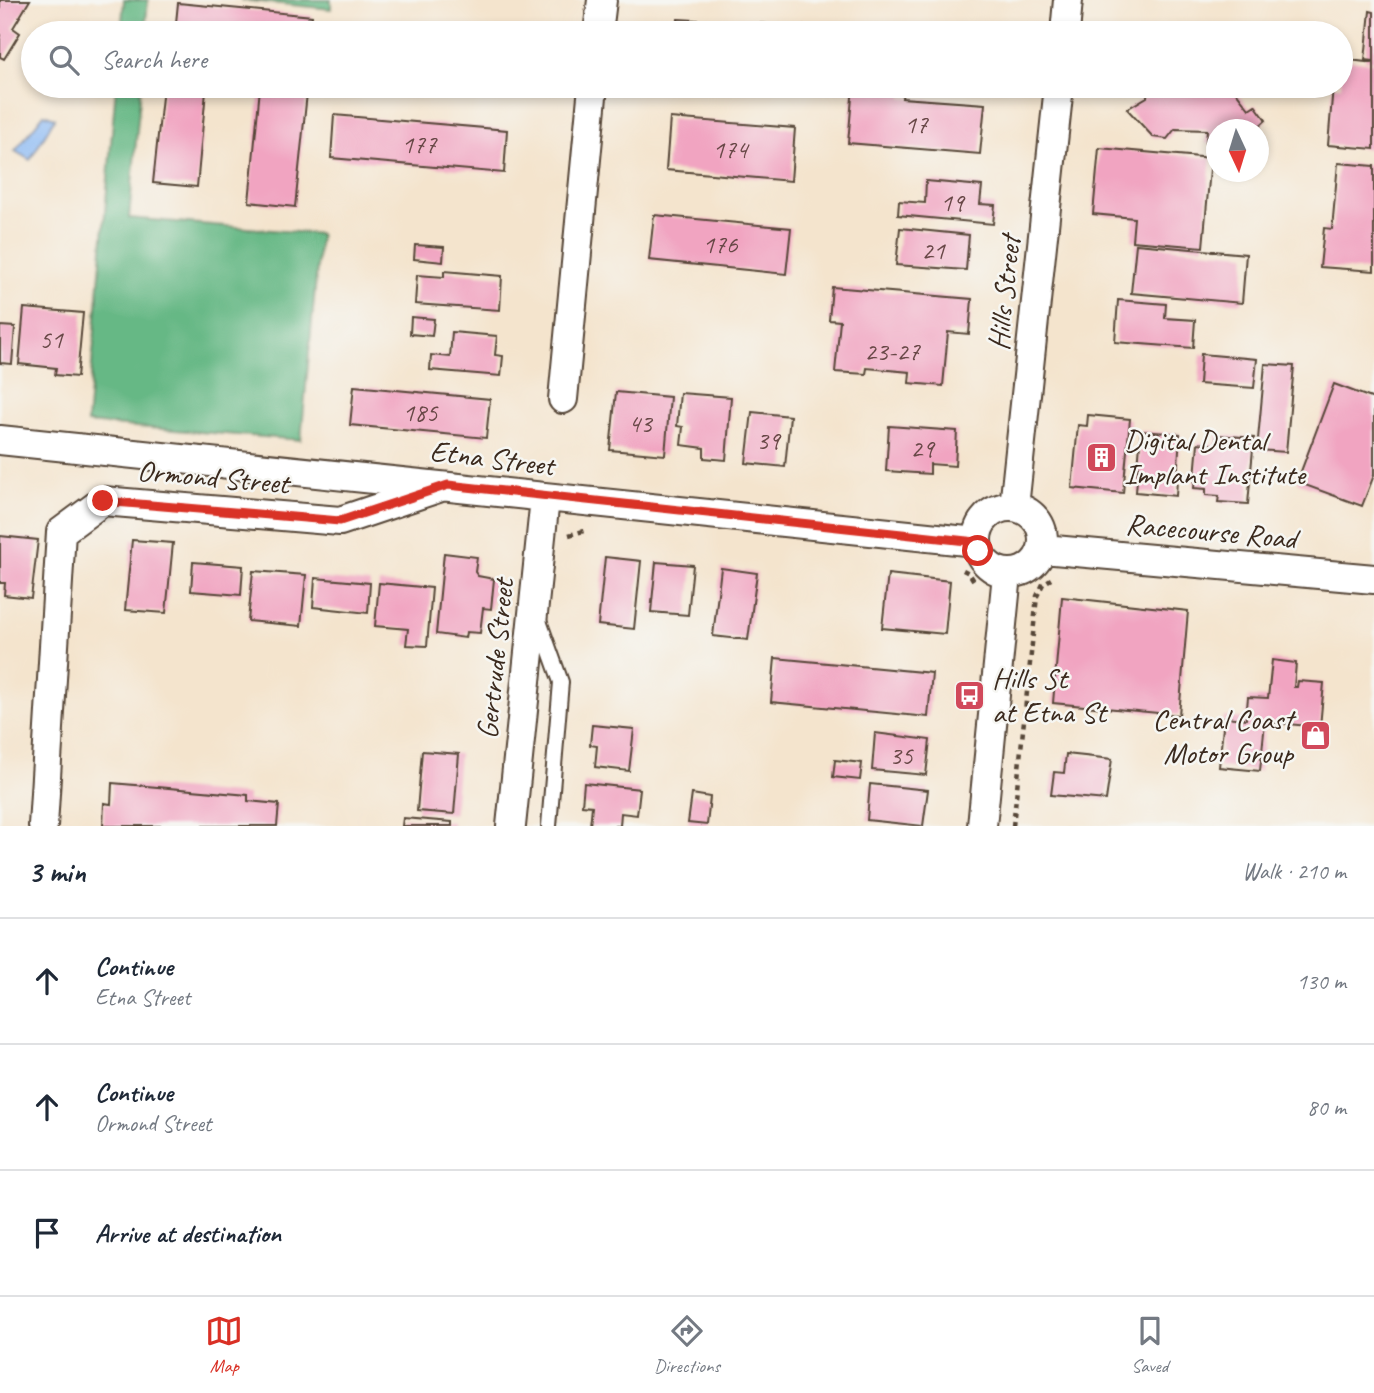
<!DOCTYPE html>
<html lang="en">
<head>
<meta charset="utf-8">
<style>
  body { margin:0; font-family:Caveat,sans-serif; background:#f2f2f3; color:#1f2937 }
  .compass { position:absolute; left:1206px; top:119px; width:63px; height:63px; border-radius:50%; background:#fff; box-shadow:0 4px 10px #0003; rotate:176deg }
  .stop { position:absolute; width:21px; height:21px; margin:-16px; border:5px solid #d93025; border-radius:50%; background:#fff }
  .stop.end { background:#d93025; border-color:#fff; box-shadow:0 2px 7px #0008 }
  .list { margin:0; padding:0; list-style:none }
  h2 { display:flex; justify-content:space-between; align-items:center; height:91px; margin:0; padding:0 28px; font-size:30px }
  h2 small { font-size:23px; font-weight:400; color:#747a83 }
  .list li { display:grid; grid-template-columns:46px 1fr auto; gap:21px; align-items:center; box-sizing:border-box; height:126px; padding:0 28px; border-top:2px solid #e0e1e3 }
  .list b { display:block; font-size:26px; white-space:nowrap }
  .list p { margin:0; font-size:23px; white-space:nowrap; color:#747a83 }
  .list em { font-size:23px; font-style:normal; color:#747a83 }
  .icon { flex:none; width:38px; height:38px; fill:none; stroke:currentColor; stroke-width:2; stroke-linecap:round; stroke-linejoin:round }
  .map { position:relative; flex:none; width:1374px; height:826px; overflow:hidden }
  .search { position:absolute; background:#fff; box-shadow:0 4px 10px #0003; left:21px; right:21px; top:21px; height:77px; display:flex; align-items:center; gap:18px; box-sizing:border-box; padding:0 24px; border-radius:38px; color:#747a83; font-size:26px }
  .sheet { height:469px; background:#fff }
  nav { display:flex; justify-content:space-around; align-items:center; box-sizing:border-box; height:98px; border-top:2px solid #e0e1e3; background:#fff; font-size:19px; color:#747a83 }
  nav a { display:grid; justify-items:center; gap:4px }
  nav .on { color:#d93025 }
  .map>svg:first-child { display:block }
  .forest { fill:#66b885; stroke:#507152; stroke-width:2 }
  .water { fill:#89b8f4; stroke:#627189; stroke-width:2 }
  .building { fill:#f1a4c1 }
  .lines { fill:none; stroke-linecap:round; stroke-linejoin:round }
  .lane-casing { stroke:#574638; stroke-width:18 }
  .street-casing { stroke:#574638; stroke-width:32 }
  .path { stroke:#574638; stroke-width:4.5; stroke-dasharray:5 5; stroke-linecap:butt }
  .lane { stroke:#fff; stroke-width:14 }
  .street { stroke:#fff; stroke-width:28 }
  .route { stroke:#d93025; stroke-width:9 }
  .labels { text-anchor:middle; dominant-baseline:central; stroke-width:5; stroke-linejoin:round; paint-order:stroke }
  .number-label { font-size:26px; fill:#684847 }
  .street-label { font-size:30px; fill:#3b2a1e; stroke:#f6f6f2 }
  .poi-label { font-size:30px; fill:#3b2a1e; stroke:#f6f6f2; text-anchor:start }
</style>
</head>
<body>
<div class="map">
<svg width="1374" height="826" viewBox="0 0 1374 826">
  <rect width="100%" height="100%" fill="#f6f6f2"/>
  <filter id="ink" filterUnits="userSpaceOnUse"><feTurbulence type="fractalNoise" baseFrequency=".0143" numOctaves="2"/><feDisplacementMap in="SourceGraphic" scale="14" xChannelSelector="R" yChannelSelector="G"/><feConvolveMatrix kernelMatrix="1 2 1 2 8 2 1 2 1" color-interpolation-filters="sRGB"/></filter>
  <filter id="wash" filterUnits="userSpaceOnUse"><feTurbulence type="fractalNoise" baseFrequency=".00686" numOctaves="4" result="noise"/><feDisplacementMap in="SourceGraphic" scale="28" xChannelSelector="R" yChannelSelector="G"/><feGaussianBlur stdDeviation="1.57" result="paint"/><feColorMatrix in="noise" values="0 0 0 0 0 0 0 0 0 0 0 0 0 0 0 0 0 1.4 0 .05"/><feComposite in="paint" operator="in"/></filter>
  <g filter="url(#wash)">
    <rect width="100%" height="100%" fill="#f4e4cd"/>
    <path class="forest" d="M124,0H148L145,33H121Z
      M241,0H331V9Z
      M116,86H141L129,218L320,234L301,440L87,423Z"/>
    <path class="water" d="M44,114L55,118L30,160L15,151Z"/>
    <g id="blocks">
      <path class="building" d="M0,0H30L13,28L20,33L4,59L0,57Z
        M178,3L312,16L310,33H175Z
        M1370,11L1374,12V61L1365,60Z
        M678,19L804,26L803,33H677Z
        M1341,59L1374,63V149L1328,145L1333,86H1341Z
        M853,86H904L902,98L985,104L980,154L848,143Z
        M1148,86H1237L1233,88L1249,109L1255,105L1266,120L1255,130H1216V144L1206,143L1207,130L1175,129L1167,139L1153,137L1127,109L1147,97Z
        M163,87L206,91L197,187L153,183Z
        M260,88L307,93L295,207L249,202Z
        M334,115L507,130L504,173L331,158Z
        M670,118L795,128L791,181L666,170Z
        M1099,148L1211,158L1203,247L1132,241L1134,218L1093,214Z
        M1338,163L1374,166V271L1320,267L1324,228L1332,229Z
        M926,181L982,186L980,204L995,205L993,224L898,215L899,201L925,203Z
        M654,215L791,228L786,274L649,260Z
        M900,228L969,235L966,270L896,265Z
        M1136,244L1246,254L1242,303L1131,293Z
        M415,245L444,247L443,262L414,259Z
        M444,271L502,276L500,310L415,304L417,275L444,277Z
        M832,287L972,299L969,334L948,332L943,386L909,383L910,372L867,368L866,374L835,372L840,321L829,320Z
        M1118,300L1166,304L1165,318L1195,320L1193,348L1115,342Z
        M24,308L83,313L77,377L55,375L56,368L19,364Z
        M411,317L434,319L432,336L410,334Z
        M0,326L15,327L12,364L0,363Z
        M452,332L497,336L495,355L503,356L501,376L430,370L431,355L450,357Z
        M1201,354L1257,359L1254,388L1199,384Z
        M1265,364L1294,366L1286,452L1257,450Z
        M1334,384L1374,399V475L1362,506L1297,482Z
        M354,386L490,399L486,438L350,425Z
        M616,392L670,397L665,455L610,450Z
        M680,393L731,397L726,460L704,458V448L681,445L683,427L677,426Z
        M752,412L790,416L785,467L746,463Z
        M1088,415L1130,419L1123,493L1072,488L1078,425L1087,426Z
        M889,426L957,431L955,466L930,464V474L886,471Z
        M1141,431L1180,434L1176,496L1136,492Z
        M1217,435L1254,438L1248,504L1218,502L1219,496L1206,495V489L1194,488L1198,443L1216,445Z
        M0,536L38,540L31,598L4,595L5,583H0Z
        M132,540L173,543L166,613L125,610Z
        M444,553L477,557L475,572L478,576L494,579L491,609L483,608L480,633L466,632L465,638L436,634Z
        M605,557L641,561L634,629L598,625Z
        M193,562L243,566L241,595L191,591Z
        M656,562L693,565L688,615L651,612Z
        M721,568L757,573L748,640L713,636Z
        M253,571L306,575L301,626L248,621Z
        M888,574L950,581L945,634L882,628Z
        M315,578L370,583L368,613L313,607Z
        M379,583L432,588L427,646L406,645L408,629L375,626Z
        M1062,597L1188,611L1179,715L1053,703Z
        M775,658L932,673L928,717L771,702Z
        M1272,660L1296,663L1294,687H1297L1298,681L1324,683L1320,727L1265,722L1260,771L1219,767L1224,717L1246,719L1248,697L1268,698Z
        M592,725L634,729L629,771L595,767L597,746L590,745Z
        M875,733L930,740L926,775L872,770Z
        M422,751L459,754L454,814L417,811Z
        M1066,754L1112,759L1106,800L1051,795L1054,772L1064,773Z
        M835,760L862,763L860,780L833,777Z
        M112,783L248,795V801L279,804L277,826H103L104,803L111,804Z
        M584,783L640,789L637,815L621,813L620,826H590L592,806L582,805Z
        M870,784L928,790L923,826L867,820Z
        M692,794L710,797L707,825L688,823Z
        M403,818L452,822V826H402Z"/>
    </g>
  </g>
  <g filter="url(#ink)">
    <use href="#blocks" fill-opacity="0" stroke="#574638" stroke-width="2"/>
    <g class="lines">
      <defs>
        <path id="lane" d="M538,618L561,682L549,826"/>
        <path id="street" d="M598,33L602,0
          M1065,33L1068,0
          M563,399L593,86
          M0,440L976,542
          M977 540a33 33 0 1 1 66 0a33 33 0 1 1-66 0Z
          M1014,507L1059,86
          M1043,549L1374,579
          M43,826L61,532L103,501L340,521L438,488
          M511,826L545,498
          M982,826L1007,574"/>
      </defs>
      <use href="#lane" class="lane-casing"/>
      <use href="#street" class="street-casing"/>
      <path class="path" d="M569,535L587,530
        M963,570L969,573L974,581
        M1013,826L1037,596L1043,584L1051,579"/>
      <use href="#lane" class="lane"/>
      <use href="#street" class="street"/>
    </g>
  </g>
  <g class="lines" filter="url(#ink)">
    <path class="route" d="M103,501L340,521L448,485L976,542L978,551"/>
  </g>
  <defs>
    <symbol id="building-square" viewBox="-11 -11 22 22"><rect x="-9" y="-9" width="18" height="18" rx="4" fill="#d1495b" stroke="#f6f6f2"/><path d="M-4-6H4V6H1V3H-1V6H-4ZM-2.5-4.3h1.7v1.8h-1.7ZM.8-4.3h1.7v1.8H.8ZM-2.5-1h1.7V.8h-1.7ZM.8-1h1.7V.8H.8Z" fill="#fff"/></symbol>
    <symbol id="bus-square" viewBox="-11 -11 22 22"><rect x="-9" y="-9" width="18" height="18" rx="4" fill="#d1495b" stroke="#f6f6f2"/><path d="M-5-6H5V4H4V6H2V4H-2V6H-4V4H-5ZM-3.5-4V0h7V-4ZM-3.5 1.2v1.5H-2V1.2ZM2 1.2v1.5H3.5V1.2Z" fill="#fff"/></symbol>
    <symbol id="shop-square" viewBox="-11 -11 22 22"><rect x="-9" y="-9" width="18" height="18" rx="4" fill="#d1495b" stroke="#f6f6f2"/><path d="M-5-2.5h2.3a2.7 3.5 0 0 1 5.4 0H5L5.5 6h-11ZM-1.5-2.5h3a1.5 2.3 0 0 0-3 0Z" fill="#fff"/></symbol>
  </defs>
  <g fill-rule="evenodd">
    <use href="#building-square" x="1084" y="440" width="35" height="35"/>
    <use href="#bus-square" x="952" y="678" width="35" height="35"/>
    <use href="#shop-square" x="1298" y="718" width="35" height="35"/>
  </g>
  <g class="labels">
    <g class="number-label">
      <text x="916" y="124">17</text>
      <text x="419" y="144">177</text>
      <text x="730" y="149">174</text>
      <text x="952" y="202">19</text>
      <text x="720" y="244">176</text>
      <text x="933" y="250">21</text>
      <text x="51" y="339">51</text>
      <text x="892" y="351">23-27</text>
      <text x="420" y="412">185</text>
      <text x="640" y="423">43</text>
      <text x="768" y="440">39</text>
      <text x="922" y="448">29</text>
      <text x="901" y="755">35</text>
    </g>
    <g class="street-label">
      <text transform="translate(1004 293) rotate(-84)">Hills Street</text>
      <text transform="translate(492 458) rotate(7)">Etna Street</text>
      <text transform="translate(213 477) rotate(5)">Ormond Street</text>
      <text transform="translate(1211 531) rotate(5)">Racecourse Road</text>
      <text transform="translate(495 659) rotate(-84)">Gertrude Street</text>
    </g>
    <g class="poi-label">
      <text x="1124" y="440">Digital Dental<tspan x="1124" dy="34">Implant Institute</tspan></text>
      <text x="992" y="678">Hills St<tspan x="992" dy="34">at Etna St</tspan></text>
      <text x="1293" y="719" text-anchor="end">Central Coast<tspan x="1293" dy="34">Motor Group</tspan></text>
    </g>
  </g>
</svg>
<svg class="compass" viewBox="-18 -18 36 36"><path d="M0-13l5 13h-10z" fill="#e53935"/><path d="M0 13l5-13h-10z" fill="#747a83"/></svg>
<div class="stop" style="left:978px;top:551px"></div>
<div class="stop end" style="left:103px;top:501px"></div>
<div class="search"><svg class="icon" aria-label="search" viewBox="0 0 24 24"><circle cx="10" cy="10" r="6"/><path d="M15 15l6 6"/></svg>Search here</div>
</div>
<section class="sheet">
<h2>3 min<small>Walk · 210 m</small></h2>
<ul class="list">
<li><svg class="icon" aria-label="ahead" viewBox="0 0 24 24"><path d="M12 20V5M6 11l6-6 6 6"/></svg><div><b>Continue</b><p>Etna Street</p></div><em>130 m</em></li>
<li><svg class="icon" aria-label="ahead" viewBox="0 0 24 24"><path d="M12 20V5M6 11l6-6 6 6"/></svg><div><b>Continue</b><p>Ormond Street</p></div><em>80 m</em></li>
<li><svg class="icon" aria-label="arrive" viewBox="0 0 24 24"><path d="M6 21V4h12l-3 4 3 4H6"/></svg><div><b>Arrive at destination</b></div></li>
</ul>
</section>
<nav>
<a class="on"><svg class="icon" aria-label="map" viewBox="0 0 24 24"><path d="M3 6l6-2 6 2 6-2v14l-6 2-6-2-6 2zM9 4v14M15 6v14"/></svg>Map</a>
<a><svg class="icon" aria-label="directions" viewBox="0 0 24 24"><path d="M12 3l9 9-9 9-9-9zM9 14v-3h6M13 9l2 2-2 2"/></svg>Directions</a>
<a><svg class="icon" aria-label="saved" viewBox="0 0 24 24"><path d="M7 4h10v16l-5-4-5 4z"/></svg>Saved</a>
</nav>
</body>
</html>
